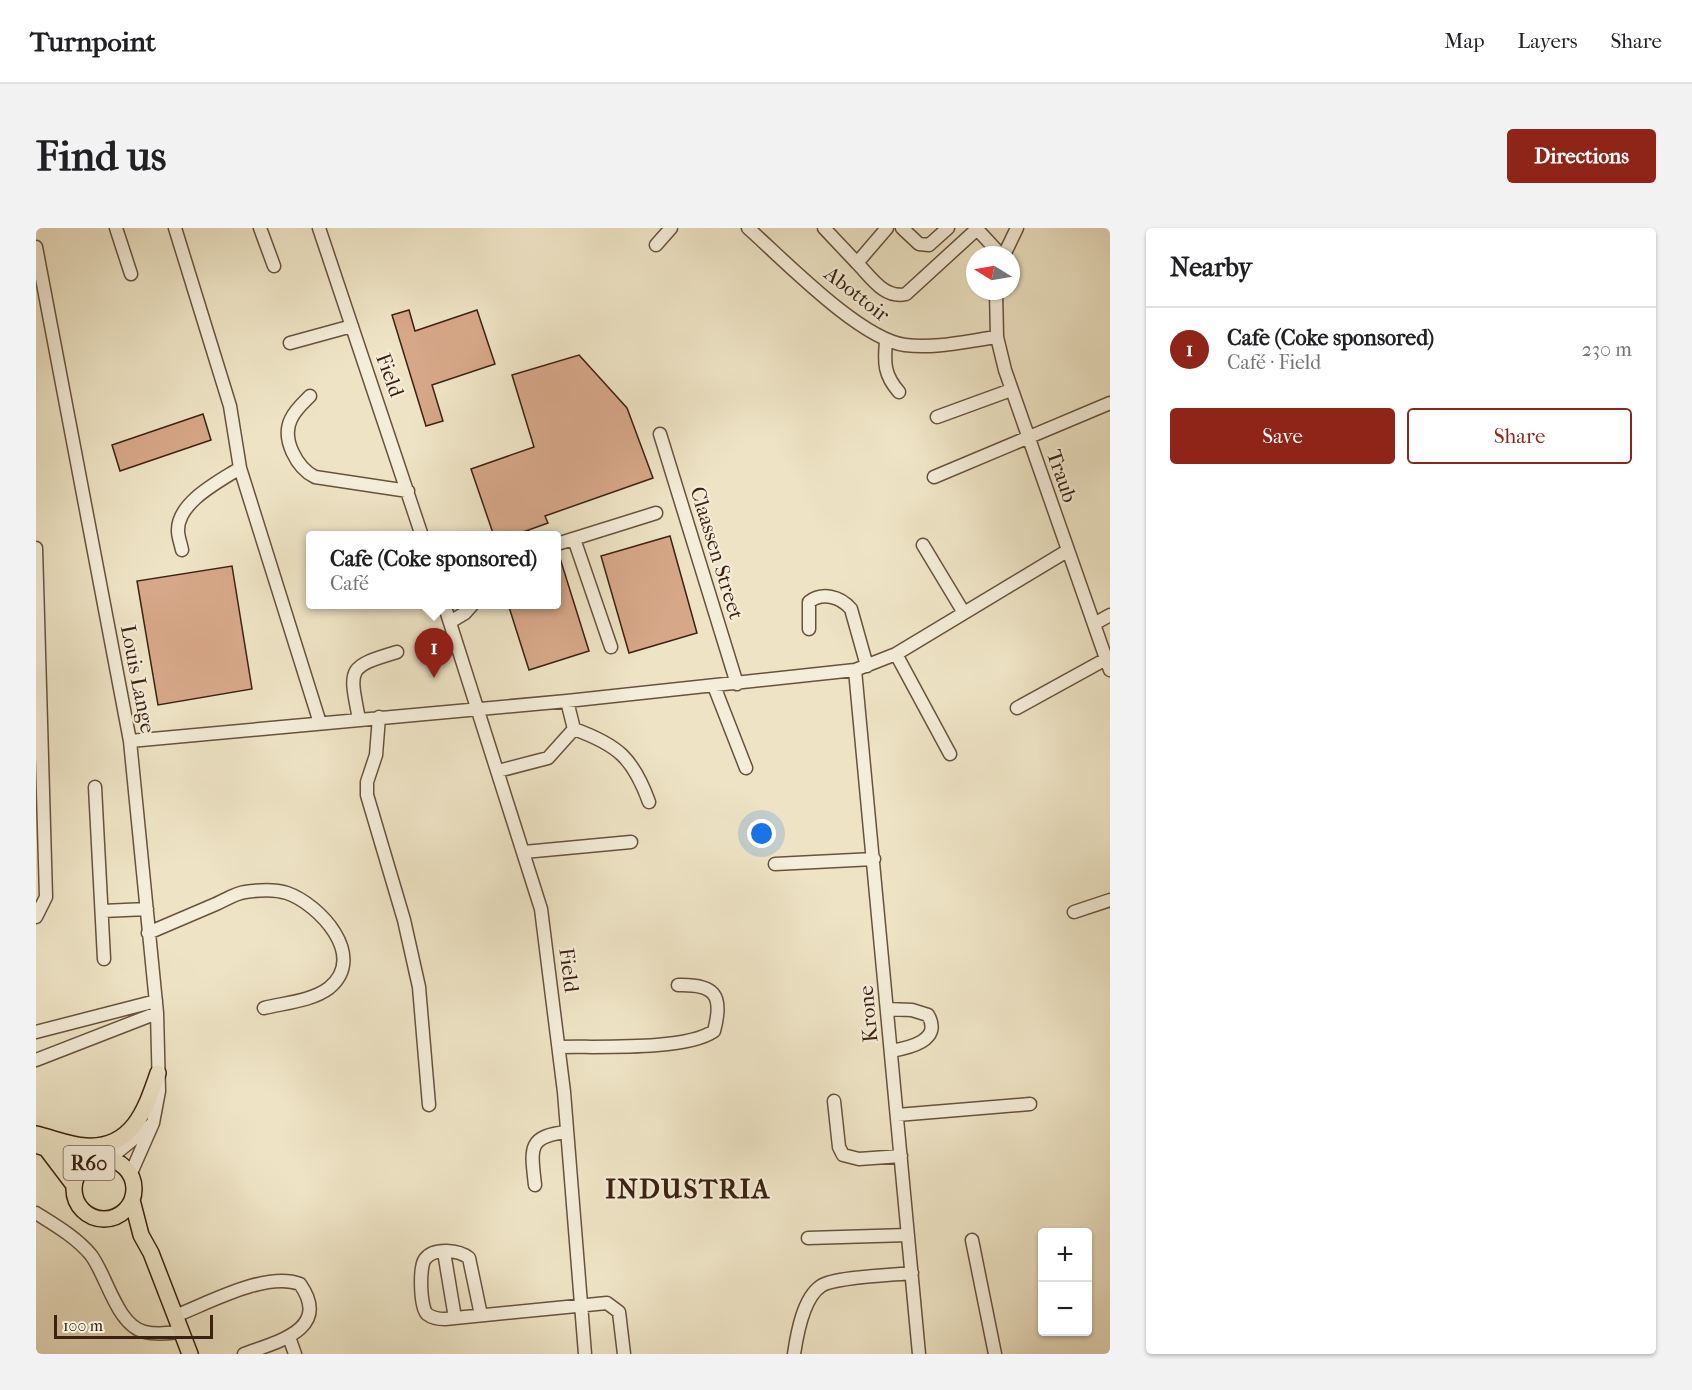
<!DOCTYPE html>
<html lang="en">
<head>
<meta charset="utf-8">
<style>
  body { margin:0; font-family:"IM FELL French Canon",serif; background:#f2f2f2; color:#202124 }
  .controls { position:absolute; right:18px; bottom:18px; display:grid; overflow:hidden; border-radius:6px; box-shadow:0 2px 4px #0004 }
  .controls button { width:54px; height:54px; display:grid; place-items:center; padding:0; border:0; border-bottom:2px solid #e0e0e0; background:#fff; color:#202124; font:30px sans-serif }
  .compass { position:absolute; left:930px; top:18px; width:54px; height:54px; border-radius:50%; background:#fff; box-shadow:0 2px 4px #0004; rotate:281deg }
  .scale { position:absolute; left:18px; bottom:15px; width:159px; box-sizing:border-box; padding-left:6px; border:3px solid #3c2111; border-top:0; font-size:16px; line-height:21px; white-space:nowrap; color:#3c2111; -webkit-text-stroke:4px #f4edd9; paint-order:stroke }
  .you { position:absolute; left:726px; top:606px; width:21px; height:21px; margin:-15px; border:4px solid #fff; border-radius:50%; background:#1a73e8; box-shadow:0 0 0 9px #1a73e833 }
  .badge { display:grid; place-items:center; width:39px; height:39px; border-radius:50%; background:#8f2418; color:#fff; font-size:20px; font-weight:700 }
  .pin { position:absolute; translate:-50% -50px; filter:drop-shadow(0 2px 3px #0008) }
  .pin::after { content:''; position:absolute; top:32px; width:21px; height:18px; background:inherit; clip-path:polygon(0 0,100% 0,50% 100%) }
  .popup { position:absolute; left:270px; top:303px; width:255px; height:78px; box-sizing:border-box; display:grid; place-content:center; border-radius:6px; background:#fff; filter:drop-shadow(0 2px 4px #0005); font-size:20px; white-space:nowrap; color:#757577 }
  .popup b { font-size:22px; color:#202124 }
  .popup::after { content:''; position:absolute; left:50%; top:100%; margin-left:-12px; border:12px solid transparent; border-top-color:#fff }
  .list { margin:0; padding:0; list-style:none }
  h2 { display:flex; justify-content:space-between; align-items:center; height:78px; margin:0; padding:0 24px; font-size:26px }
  h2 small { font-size:20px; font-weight:400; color:#757577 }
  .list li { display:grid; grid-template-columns:39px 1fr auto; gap:18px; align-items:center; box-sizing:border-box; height:84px; padding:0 24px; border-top:2px solid #e0e0e0 }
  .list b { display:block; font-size:22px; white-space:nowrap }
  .list p { margin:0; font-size:20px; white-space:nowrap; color:#757577 }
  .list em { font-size:20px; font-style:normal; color:#757577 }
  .actions { display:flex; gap:12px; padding:18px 24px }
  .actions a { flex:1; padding:14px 0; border:2px solid #8f2418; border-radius:6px; text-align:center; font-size:21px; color:#8f2418 }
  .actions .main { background:#8f2418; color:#fff }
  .map { position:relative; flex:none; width:1074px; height:1126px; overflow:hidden; border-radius:6px }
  header { display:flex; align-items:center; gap:36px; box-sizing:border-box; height:84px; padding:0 30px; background:#fff; border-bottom:2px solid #e0e0e0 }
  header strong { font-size:28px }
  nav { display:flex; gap:33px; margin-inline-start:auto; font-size:21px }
  .intro { display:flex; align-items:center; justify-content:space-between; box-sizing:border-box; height:144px; padding:0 36px }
  h1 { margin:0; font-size:42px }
  .button { padding:15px 27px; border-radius:6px; background:#8f2418; color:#fff; font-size:21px; font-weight:700 }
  main { display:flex; gap:36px; padding:0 36px }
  aside { flex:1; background:#fff; border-radius:6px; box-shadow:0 2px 4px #0004 }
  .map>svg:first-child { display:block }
  .building { fill:#d7a789; stroke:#3c2111; stroke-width:1.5 }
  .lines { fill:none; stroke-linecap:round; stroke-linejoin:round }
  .minor-casing { stroke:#68523e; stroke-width:15 }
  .major-casing { stroke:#3c2111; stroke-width:18 }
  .minor { stroke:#f4edd9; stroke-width:12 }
  .major { stroke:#eee4c5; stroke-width:15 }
  .labels { text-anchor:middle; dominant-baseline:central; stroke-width:4.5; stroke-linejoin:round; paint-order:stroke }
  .shield { fill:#f4edd9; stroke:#735e4d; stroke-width:1.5 }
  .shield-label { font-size:20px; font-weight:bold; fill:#3c2111 }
  .street-label { font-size:21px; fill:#3c2111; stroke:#f4edd9 }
  .district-label { font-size:27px; font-weight:bold; letter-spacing:1.5px; fill:#3c2111; stroke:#f4edd9 }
</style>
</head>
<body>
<header>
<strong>Turnpoint</strong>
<nav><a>Map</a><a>Layers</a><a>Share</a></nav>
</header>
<div class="intro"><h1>Find us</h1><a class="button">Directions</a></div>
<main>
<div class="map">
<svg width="1074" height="1126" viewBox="0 0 1074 1126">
  <rect width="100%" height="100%" fill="#eee4c5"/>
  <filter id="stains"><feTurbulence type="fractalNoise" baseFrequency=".00333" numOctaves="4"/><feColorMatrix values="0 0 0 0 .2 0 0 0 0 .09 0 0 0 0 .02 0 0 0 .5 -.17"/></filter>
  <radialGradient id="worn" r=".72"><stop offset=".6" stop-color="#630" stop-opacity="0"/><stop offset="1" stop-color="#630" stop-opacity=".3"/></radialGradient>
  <path class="building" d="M373,82L379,103L441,82L459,136L396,157L407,193L390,198L356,87Z
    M543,127L591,180L617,250L509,288L512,295L476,308H458L435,241L498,219L476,147Z
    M167,186L175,212L84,243L76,217Z
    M634,308L661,405L593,425L565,328Z
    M523,327L553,423L493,442L472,376H521Z
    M196,338L216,461L122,477L101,353Z"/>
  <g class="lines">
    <defs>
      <path id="minor" d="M80,0L95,46
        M139,0L194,178L204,240L284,495
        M224,0L238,38
        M283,0L386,308
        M712,0C748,32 824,111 869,117C899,121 931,113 961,109
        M788,0L821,35L851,0
        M866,0L883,16L893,17L912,0
        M940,0L965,27
        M620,17L635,0
        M0,19L94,513L121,785L123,863L117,895L95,945
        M968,27L981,0
        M821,35C835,49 848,71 870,66L941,1
        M960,63L961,109L969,142L1074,442
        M850,113C848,135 848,147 863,164
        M254,115L316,98
        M274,168C267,175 259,182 255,191C245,211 261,240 279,249L372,263
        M901,189L975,162
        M624,206L701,456
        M898,249L1074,175
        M538,311L575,419
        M521,316L620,285
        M887,317L928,385
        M0,320L10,669L0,689
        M146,322C145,316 142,309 142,303C141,274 184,253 204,240
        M408,376L505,681L528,864L549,1126
        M414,394L429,385L437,376
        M1058,396L1074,387
        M773,401V374C786,364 804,368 815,381L831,438
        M860,426L914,526
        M819,442L883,1126
        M678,458L710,540
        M981,480L1070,431
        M343,489L340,527L331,554V567L368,692L383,759L393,877
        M323,491C313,440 311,439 361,424
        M538,501C582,517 597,530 613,574
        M94,513L531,473L819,442L860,426L1031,323
        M462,543L512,530L538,501L531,473
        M59,559L68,731
        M488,624L595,614
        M739,636L838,631
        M67,683L111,681
        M1038,684L1074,672
        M112,705C135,695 157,686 180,676C189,672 200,665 209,664C222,662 239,661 251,665C283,676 332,728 293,760C276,773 248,775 228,780
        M851,781L876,782L892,787C907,813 872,820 855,823
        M0,804L120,773
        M523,819C561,818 649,823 678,803C688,766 678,756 642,757
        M0,832L121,785
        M798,873L803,919L807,927L823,931L865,928
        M861,887L994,876
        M73,931L116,896
        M499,957C495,921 491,908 531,904
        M0,985C19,997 40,1009 55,1027C71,1048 81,1098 109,1104C121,1107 133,1105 145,1104
        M772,1010L872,1007
        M936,1012L959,1126
        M408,1024L419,1090
        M445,1087L433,1030C423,1022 398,1019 389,1031C383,1039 384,1079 391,1086C396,1090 403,1091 409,1091L571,1075L583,1084L588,1126
        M139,1088C173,1075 230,1043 264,1056C296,1102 240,1114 208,1126
        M253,1109L259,1126
        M758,1126C761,1106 767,1070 785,1058C798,1049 857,1047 876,1045"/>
      <path id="major" d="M0,906C17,910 33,917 50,918C97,921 110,880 122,845
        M0,917L53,935
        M12,923L37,956
        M38 961a30 30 0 1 1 60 0a30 30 0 1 1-60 0Z
        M96,972L105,1007L115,1025L154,1126"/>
    </defs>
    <use href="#minor" class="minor-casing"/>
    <use href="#major" class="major-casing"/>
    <use href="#minor" class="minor"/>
    <use href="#major" class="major"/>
  </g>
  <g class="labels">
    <rect class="shield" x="27.5" y="918" width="51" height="34" rx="4.5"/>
    <g class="shield-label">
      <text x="53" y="935">R60</text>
    </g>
    <g class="street-label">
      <text transform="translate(821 66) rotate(38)">Abottoir</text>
      <text transform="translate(354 147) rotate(70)">Field</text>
      <text transform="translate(1026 248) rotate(71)">Traub</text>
      <text transform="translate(681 325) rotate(73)">Claassen Street</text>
      <text transform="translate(102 451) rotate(79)">Louis Lange</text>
      <text transform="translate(533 742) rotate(83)">Field</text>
      <text transform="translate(832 786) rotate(-95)">Krone</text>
    </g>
    <g class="district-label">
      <text x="652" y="961">INDUSTRIA</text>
    </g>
  </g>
  <rect width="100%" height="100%" filter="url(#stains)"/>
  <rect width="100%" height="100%" fill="url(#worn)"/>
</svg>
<div class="controls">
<button>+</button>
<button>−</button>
</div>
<svg class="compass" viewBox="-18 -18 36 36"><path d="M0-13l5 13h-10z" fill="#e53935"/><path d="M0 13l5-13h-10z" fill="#757577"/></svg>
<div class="scale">100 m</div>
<div class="you"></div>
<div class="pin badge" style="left:398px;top:450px">1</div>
<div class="popup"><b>Cafe (Coke sponsored)</b>Café</div>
</div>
<aside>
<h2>Nearby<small></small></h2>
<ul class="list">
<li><span class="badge">1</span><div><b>Cafe (Coke sponsored)</b><p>Café · Field</p></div><em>230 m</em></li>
</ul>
<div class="actions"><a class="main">Save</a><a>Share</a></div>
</aside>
</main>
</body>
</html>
